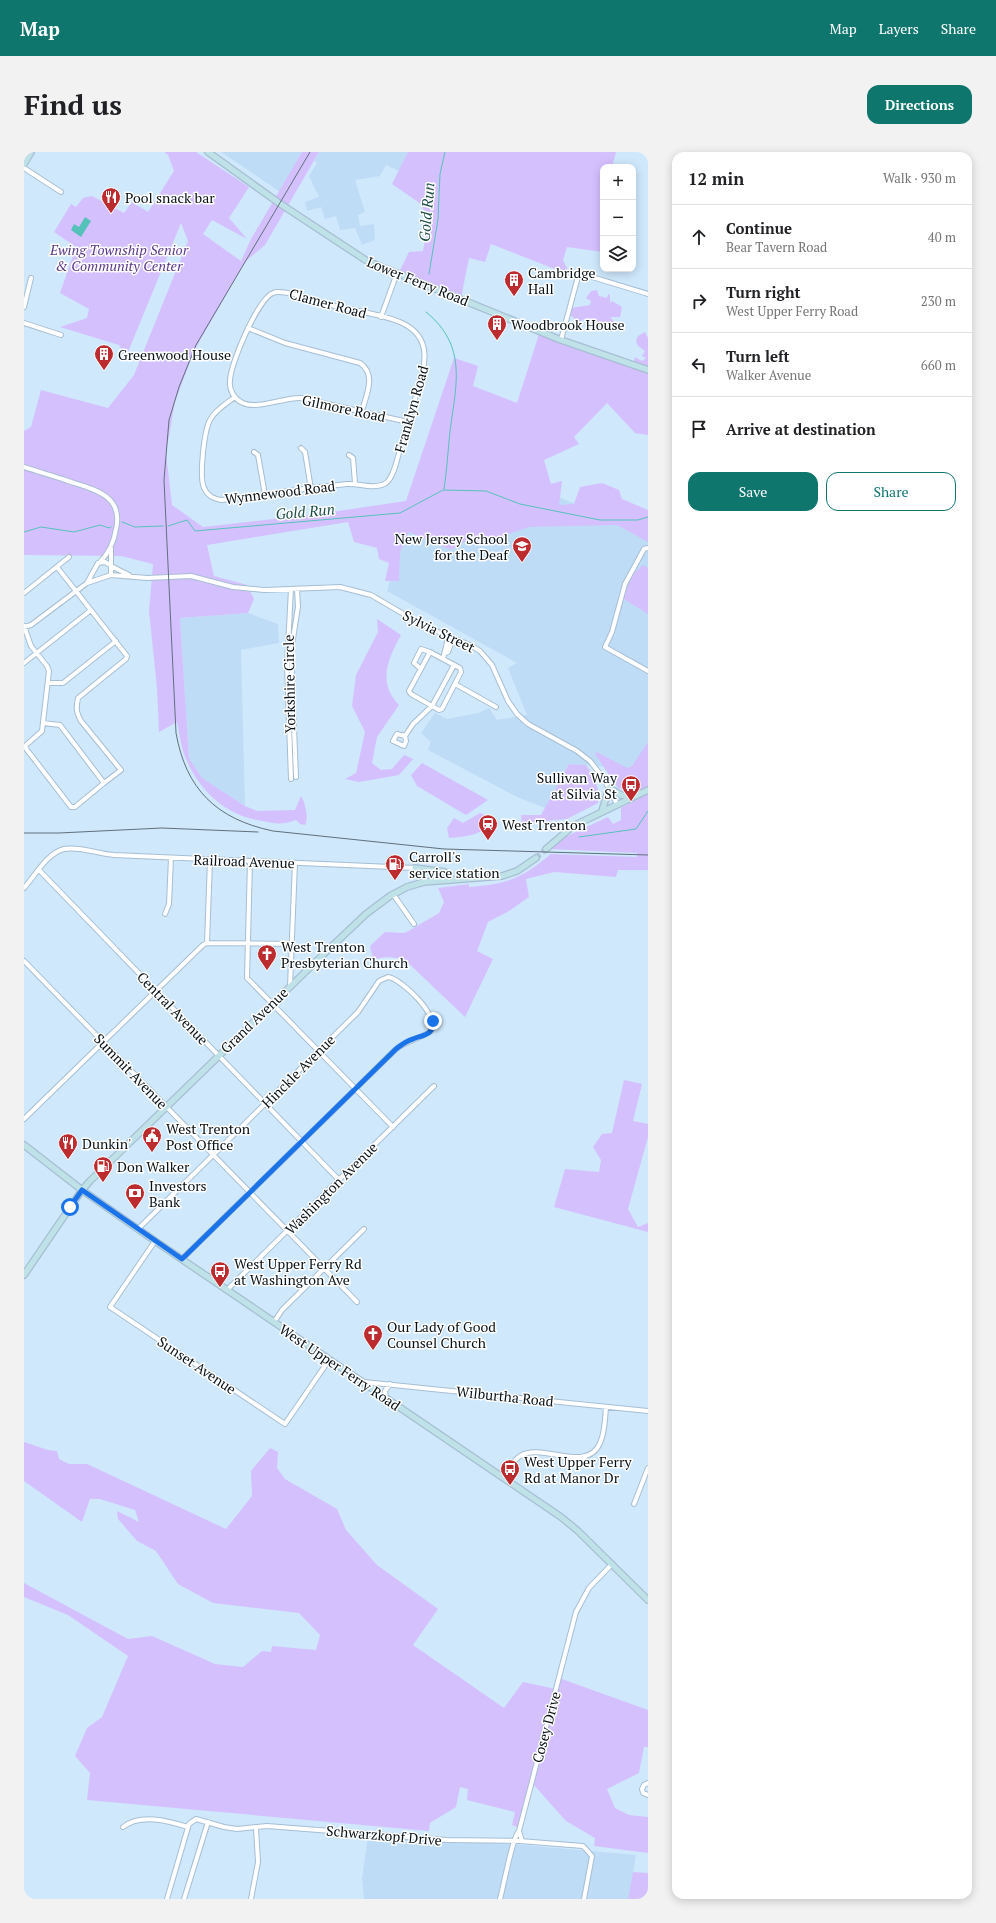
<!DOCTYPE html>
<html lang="en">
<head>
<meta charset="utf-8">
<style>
  body { margin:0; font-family:"PT Serif",serif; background:#f2f2f2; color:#202124 }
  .controls { position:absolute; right:12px; top:12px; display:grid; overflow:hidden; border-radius:8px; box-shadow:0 2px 10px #0003 }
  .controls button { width:36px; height:36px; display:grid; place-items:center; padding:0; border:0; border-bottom:1px solid #e0e0e0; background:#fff; color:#202124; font:20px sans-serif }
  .stop { position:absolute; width:12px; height:12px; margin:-9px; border:3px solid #1a73e8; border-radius:50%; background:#fff }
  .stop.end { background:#1a73e8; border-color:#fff; box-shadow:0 1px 4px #0008 }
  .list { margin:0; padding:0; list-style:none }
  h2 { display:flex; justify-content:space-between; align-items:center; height:52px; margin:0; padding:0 16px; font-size:17px }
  h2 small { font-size:13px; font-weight:400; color:#757577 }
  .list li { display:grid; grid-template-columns:26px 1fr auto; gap:12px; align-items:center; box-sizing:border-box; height:64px; padding:0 16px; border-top:1px solid #e0e0e0 }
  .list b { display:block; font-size:15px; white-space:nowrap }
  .list p { margin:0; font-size:13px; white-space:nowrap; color:#757577 }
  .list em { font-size:13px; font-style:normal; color:#757577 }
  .actions { display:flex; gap:8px; padding:12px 16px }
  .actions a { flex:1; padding:9px 0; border:1px solid #0f766e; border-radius:12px; text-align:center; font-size:14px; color:#0f766e }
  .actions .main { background:#0f766e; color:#fff }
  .icon { flex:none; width:22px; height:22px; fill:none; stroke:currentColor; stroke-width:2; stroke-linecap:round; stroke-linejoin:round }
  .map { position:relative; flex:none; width:624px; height:1747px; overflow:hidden; border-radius:12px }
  header { display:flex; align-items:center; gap:24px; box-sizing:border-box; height:56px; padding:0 20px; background:#0f766e; color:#fff }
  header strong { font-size:19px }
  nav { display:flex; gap:22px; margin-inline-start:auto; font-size:14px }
  .intro { display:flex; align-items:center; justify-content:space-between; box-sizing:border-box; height:96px; padding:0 24px }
  h1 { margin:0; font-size:28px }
  .button { padding:10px 18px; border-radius:12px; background:#0f766e; color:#fff; font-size:14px; font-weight:700 }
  main { display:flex; gap:24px; padding:0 24px }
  aside { flex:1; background:#fff; border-radius:12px; box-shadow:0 2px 10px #0003 }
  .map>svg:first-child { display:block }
  .built { fill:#bedcf6 }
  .green { fill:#d5c0fe }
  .water { fill:#55c2b9 }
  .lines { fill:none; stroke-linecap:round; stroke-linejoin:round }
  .stream { stroke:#55c2b9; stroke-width:1 }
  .secondary-tunnel { stroke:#b1c8da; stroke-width:5.5; stroke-dasharray:5.5 3; stroke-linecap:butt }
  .street-casing { stroke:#a7bed2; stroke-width:6 }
  .secondary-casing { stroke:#a7bed2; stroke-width:8 }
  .street { stroke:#fff; stroke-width:4 }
  .secondary { stroke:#bfe1e8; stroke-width:5.5 }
  .rail { stroke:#60707d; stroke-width:1 }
  .route { stroke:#1a73e8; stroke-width:5 }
  .labels { text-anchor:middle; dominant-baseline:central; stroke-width:3; stroke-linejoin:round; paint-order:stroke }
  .poi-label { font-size:14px; fill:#081118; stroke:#fff; text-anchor:start }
  .park-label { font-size:14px; font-style:italic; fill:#5b398a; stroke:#fff }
  .street-label { font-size:14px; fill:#081118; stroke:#fff }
  .water-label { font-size:15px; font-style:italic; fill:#1d4e49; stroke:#fff }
</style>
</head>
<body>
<header>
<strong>Map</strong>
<nav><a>Map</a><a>Layers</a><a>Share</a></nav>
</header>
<div class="intro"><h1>Find us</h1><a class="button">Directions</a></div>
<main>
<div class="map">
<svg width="624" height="1747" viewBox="0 0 624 1747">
  <rect width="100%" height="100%" fill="#cfe8fc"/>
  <path class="built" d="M197,0H282L258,41Z
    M295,0H384L375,19L362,13L356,24L331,28L341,60L334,63L336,74L350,72L351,88L338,93L331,76L316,78L312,64L301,67L297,55L283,59L281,50L295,45L285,24L293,11L290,9Z
    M408,291L624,383V629L611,611L604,617L545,612L521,656L493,645L404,598L407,590L397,581L411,561L423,567L454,561L465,556L473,568L503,563L484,516L493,511L363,439Z
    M224,461L254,472L255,491L217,498L221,654L178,626L165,606L156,466Z
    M344,1684L487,1692L612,1703L605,1747H340L338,1727Z"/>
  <path class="green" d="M140,0H172L225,35L205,66L223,87L188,68L179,82L217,109L227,87L278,0H295L241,93L221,110L170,199L151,250L142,301L148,353L179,375L294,362L382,349L430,206L454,214L449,234L493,251L516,179L624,218V283L611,281L583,251L550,285L555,292L520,308L527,332L538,329L535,353L550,352L556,335L578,331L595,338L598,347L624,358V390L593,373L505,375L454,392L443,388L427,398L385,380L376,400L375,429H361L365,411L355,407L353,396L330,390L324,370L183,393L190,424L223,433L230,447L224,461L156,466L165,606L178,626L221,654L233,659L271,658L277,644C281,650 285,667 281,673L276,672L272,668C256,674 250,671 233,668C201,662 176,639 163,609C157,597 156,583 153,570L135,580L133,536L125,459L129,412L97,404L0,403V279L7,275L17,238L84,256L110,223L164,89L157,71L102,205L95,193L36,175L63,166L65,157L36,141L52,95L30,80L47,52L52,55L59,46L68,44L100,61L108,50L124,60L150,19L144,3Z
    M384,0H592L588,15H579V100L543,95L539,108L546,123L467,92L461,110L445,106L437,146L374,122L385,100L399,99L404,70L397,52L368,32Z
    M573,138L575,144L583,146L584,142L586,143V151L588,149L598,155L596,165H586L591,170L587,175L582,173L578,174L577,170L568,169L565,171L560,167L555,170L546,163L547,156L566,153L567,149L562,146L567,139Z
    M621,180L624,186V215L610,209L611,205L618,209L622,206L618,204L621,199L614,194L612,189L614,184Z
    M619,413L624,416V462L598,446L610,421Z
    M353,467L377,483C364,507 353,530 375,553L353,585L348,611L357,618L368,617L380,603L389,607L375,623L335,630L321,627L332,621L341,580L328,554L332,523L354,480Z
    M624,590V635L614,639L594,636L571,602L573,600L603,616L608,614Z
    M398,611L464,648L442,663L393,634L387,623Z
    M545,612L562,613C570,624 577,638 574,651L543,667L498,671L497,663H517Z
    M624,642V718H594L592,725L530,720L502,727L505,745L485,759L464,770L453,799L469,807L441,865L380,807L364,805L349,807L346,794L361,780L381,781L415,761L420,750L414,736L445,732V735C484,732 497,727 527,702L613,705V701L525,697L541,685L584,665L589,672L597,668V656Z
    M456,661L472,668C456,683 447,684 425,686L423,676L430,666L439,671Z
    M600,928L618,932L609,969L624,972V985L604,1057L614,1075L624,1071V1080L530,1055L541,1017L575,1020L577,1008L569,995L578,982L588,981Z
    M0,1290L24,1298L33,1299L35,1307L45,1312H63L202,1377L228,1344L227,1319L246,1296L254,1300L253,1316L261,1327L313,1357L322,1378L353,1413L414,1457L389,1493L480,1556L499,1530L532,1537L535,1526L624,1558V1595H620L615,1621L583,1637L591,1656L605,1663L624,1665V1701L570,1694L571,1686L542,1669L509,1632L496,1676L488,1673L491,1660L443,1648L444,1637L436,1635L432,1655L406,1671L405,1679L63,1648L66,1621L51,1604L63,1576L78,1565L104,1504L44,1463L0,1445V1431L104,1487L128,1484L191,1512L219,1515L238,1499L247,1500L248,1494L292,1498L296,1483L275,1461L189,1451L154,1432L132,1399L113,1389L94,1367L93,1359L115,1370L111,1358L76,1347H66L58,1370L0,1329Z
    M609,1720L624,1721V1747H604Z"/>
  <path class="water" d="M61,65L67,69L57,85L47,78L50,72L55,75Z"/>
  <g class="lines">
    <path class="stream" d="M405,122L414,67L416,22L421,0
      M402,160C444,194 432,233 426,279C424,298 423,318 420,337
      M98,370L111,375L139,374
      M144,374L163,368L171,379L376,361L419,338L462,339L496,352L576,368H614L624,365
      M0,380L17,375L50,380L76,373L85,376L87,375
      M555,685L612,677L624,659"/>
    <path class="secondary-tunnel" d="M512,706L522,697"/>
    <defs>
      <path id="street" d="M0,16L37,40
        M0,155L7,126
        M357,165L373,121
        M0,171L37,183
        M224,176L261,191L336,211C353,223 342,243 338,259
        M537,188L555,121L624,142
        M211,245C203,251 191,258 186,268C180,279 175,325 180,336C183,343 190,347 197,348C239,343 281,336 323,332C334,331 351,338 362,331C370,325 373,307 376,297C381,282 385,266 390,250C399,221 413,187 378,171C360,162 330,159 310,154C297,151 259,136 249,141C234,147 206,212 206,229C205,238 210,247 219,251C233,258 261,245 277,246L384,270
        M277,296L281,300L287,337
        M230,300L234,303L241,343
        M325,303L329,306L331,331
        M0,315C15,320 30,324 44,329C69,337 100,343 92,377C90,390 85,401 76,410
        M624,396L620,397L601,432L588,480L581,495L624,519
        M87,414L105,423
        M87,423L123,426L167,424L209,435L240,438L316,435L347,443L400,474L446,493L456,499L468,513L484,549L493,562L504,572L553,599L566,609L580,627L593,652
        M63,431L87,423V396
        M267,437L263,514L267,627
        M0,441L45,405
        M0,474L7,494L23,514L25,519L18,579L0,595
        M0,475L7,473L63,431L74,411L81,410L86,413
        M419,507L406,500L385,539L387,542L415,558L418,557L437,520L436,516L419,507L423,490L426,488L427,492L424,500L421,501
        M0,511L67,458
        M397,517L390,511L397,497L406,500
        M24,531H39L92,489
        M431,532L472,555
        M19,571L36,573L80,631L97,618L57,569C52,560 52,556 54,546L102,507L103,504L33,415
        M381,584L373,582L369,589L380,594L382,589L381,584L389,572L408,554L430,513
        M0,594L47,655H51L80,631
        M272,625L267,499L274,455L273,437
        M226,709L223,826L369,975
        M15,718L315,1028
        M0,736C11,724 23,701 40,697C55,694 75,702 90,703L391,716
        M369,742L390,772
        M141,762L145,752L147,706
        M183,791L186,708
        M0,809L333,1150
        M266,834L271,711
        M0,967L179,793L183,791L268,792
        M114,1077L334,860L355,829L364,825C378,827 417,865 407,879C404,883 380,890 372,897L158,1107
        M131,1089L86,1155L261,1272L305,1208
        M203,1138L410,934
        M250,1170L258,1158L340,1077
        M340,1230L624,1259
        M362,1246L361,1239L366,1232
        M560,1305L562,1313
        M479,1326C484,1318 488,1309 496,1304C518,1290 563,1322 576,1291C581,1281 581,1266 582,1255
        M610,1352L624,1316
        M624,1631L620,1633L618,1637L619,1641L624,1643
        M99,1675C117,1661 144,1669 164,1675
        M495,1679L498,1689
        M143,1747L165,1672L172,1667L200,1675L213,1677L243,1674L423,1688L496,1689L559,1694L568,1704L560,1747
        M160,1747L184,1670
        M227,1747L234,1710L232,1676
        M476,1747C480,1733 488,1686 495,1679L552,1460L565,1436L588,1412"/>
      <path id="secondary" d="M184,0L255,51L343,109L537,188L624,218
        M0,12L7,0
        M578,659L585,636L597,643L608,644
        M522,697L549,674L624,638
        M391,716L421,720L426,728
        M0,993L58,1038L131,1089L537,1365L554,1379L624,1448
        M0,1123L58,1038L66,1029L306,796L342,762L366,744L383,735L400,730L478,724L493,719L512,706"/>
    </defs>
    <use href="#street" class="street-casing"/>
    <use href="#secondary" class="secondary-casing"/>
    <use href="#street" class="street"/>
    <use href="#secondary" class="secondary"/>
    <path class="rail" d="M286,0L172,193L155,235L145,268L140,328L152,581C162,637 192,667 249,679L420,697L624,703
      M0,681H35L138,676L234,680"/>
  </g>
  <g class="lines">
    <path class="route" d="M46,1055L58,1038L158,1107L372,897C377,893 382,889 389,887C399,883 410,883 409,869"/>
  </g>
  <defs>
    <symbol id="restaurant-pin" viewBox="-11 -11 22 30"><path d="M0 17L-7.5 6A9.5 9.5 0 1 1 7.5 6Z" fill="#bc2c2f" stroke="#fff"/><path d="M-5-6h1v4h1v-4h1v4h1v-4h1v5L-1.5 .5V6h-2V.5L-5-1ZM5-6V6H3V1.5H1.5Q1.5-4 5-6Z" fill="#fff"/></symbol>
    <symbol id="building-pin" viewBox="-11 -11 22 30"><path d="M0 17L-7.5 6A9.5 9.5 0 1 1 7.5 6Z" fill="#bc2c2f" stroke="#fff"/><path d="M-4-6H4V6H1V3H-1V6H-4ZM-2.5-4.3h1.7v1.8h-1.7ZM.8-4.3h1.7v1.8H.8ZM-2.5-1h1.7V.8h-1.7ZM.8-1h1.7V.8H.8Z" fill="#fff"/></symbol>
    <symbol id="school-pin" viewBox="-11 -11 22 30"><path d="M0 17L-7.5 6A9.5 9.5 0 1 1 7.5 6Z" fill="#bc2c2f" stroke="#fff"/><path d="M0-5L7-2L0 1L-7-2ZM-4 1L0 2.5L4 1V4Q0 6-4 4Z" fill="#fff"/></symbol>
    <symbol id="bus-pin" viewBox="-11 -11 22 30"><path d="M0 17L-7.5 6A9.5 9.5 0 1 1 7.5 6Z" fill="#bc2c2f" stroke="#fff"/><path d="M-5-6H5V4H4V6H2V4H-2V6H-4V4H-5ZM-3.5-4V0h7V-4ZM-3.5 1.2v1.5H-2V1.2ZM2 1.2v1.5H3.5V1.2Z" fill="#fff"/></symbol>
    <symbol id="station-pin" viewBox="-11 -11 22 30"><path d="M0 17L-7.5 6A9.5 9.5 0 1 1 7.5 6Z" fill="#bc2c2f" stroke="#fff"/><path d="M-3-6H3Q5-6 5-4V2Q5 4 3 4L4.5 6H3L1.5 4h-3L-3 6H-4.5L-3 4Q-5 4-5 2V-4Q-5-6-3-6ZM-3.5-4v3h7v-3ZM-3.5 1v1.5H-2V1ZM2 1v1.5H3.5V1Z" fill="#fff"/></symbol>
    <symbol id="fuel-pin" viewBox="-11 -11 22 30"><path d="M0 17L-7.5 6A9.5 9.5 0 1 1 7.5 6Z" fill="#bc2c2f" stroke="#fff"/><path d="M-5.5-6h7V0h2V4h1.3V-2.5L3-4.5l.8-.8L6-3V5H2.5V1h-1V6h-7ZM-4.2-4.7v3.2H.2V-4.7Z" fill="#fff"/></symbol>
    <symbol id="church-pin" viewBox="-11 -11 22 30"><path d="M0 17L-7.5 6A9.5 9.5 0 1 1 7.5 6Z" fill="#bc2c2f" stroke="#fff"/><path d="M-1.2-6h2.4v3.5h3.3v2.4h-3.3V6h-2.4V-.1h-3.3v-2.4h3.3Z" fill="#fff"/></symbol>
    <symbol id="civic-pin" viewBox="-11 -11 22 30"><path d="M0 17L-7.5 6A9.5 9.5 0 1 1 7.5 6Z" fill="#bc2c2f" stroke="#fff"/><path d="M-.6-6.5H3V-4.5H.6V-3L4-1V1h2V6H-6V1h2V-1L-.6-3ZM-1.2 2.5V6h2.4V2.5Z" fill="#fff"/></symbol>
    <symbol id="bank-pin" viewBox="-11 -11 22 30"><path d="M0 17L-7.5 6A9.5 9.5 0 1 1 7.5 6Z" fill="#bc2c2f" stroke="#fff"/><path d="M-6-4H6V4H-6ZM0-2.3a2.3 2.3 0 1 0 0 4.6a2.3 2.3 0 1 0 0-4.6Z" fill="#fff"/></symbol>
  </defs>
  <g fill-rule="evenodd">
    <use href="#restaurant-pin" x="76" y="34" width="22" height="30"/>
    <use href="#building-pin" x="479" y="117" width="22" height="30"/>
    <use href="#building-pin" x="462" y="161" width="22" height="30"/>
    <use href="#building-pin" x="69" y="191" width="22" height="30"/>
    <use href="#school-pin" x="487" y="383" width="22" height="30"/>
    <use href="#bus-pin" x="596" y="622" width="22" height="30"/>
    <use href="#station-pin" x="453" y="661" width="22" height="30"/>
    <use href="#fuel-pin" x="360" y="701" width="22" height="30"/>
    <use href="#church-pin" x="232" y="791" width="22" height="30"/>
    <use href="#civic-pin" x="117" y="973" width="22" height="30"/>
    <use href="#restaurant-pin" x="33" y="980" width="22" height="30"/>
    <use href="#fuel-pin" x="68" y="1003" width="22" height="30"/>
    <use href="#bank-pin" x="100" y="1030" width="22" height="30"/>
    <use href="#bus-pin" x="185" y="1108" width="22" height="30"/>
    <use href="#church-pin" x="338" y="1171" width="22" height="30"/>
    <use href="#bus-pin" x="475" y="1306" width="22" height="30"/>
  </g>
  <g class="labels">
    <g class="poi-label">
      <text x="101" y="45">Pool snack bar</text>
      <text x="504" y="120">Cambridge<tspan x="504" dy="16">Hall</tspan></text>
      <text x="487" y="172">Woodbrook House</text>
      <text x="94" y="202">Greenwood House</text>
      <text x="484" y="386" text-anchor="end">New Jersey School<tspan x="484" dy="16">for the Deaf</tspan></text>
      <text x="593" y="625" text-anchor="end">Sullivan Way<tspan x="593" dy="16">at Silvia St</tspan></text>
      <text x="478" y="672">West Trenton</text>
      <text x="385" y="704">Carroll's<tspan x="385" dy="16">service station</tspan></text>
      <text x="257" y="794">West Trenton<tspan x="257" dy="16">Presbyterian Church</tspan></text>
      <text x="142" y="976">West Trenton<tspan x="142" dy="16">Post Office</tspan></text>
      <text x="58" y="991">Dunkin'</text>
      <text x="93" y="1014">Don Walker</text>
      <text x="125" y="1033">Investors<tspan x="125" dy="16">Bank</tspan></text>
      <text x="210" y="1111">West Upper Ferry Rd<tspan x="210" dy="16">at Washington Ave</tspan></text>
      <text x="363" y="1174">Our Lady of Good<tspan x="363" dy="16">Counsel Church</tspan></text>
      <text x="500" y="1309">West Upper Ferry<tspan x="500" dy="16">Rd at Manor Dr</tspan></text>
    </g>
    <g class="park-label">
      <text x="95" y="97">Ewing Township Senior<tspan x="95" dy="16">&amp; Community Center</tspan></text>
    </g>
    <g class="street-label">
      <text transform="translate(394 129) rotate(22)">Lower Ferry Road</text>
      <text transform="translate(304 151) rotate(15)">Clamer Road</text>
      <text transform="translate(320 256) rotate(12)">Gilmore Road</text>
      <text transform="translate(387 257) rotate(-74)">Franklyn Road</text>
      <text transform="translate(256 340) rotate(-7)">Wynnewood Road</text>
      <text transform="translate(415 479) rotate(26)">Sylvia Street</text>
      <text transform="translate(265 532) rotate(-91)">Yorkshire Circle</text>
      <text transform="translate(220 709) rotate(2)">Railroad Avenue</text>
      <text transform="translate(149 856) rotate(46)">Central Avenue</text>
      <text transform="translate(230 868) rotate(-44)">Grand Avenue</text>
      <text transform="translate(107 919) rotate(46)">Summit Avenue</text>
      <text transform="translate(274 919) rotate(-45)">Hinckle Avenue</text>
      <text transform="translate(307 1036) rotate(-45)">Washington Avenue</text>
      <text transform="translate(173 1213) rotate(34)">Sunset Avenue</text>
      <text transform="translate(316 1215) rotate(34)">West Upper Ferry Road</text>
      <text transform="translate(481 1244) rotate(6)">Wilburtha Road</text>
      <text transform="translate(522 1575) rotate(-75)">Cosey Drive</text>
      <text transform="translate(360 1683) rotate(5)">Schwarzkopf Drive</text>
    </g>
    <g class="water-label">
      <text transform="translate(402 60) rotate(-85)">Gold Run</text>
      <text transform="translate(281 359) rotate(-5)">Gold Run</text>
    </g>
  </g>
</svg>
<div class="controls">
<button>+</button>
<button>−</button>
<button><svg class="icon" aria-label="layers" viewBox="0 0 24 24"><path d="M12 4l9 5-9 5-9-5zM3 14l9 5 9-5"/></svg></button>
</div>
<div class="stop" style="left:46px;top:1055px"></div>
<div class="stop end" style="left:409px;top:869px"></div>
</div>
<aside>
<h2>12 min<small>Walk · 930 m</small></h2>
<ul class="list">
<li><svg class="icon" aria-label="ahead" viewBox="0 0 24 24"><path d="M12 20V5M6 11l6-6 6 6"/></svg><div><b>Continue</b><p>Bear Tavern Road</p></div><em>40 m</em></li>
<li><svg class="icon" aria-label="right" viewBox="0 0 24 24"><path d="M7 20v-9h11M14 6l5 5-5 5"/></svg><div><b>Turn right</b><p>West Upper Ferry Road</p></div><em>230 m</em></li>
<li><svg class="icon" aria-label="left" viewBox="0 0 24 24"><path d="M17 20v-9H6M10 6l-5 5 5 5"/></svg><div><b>Turn left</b><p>Walker Avenue</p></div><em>660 m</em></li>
<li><svg class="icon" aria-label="arrive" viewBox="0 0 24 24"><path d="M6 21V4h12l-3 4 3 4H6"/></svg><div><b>Arrive at destination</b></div></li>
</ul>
<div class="actions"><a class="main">Save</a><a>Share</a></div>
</aside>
</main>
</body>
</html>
